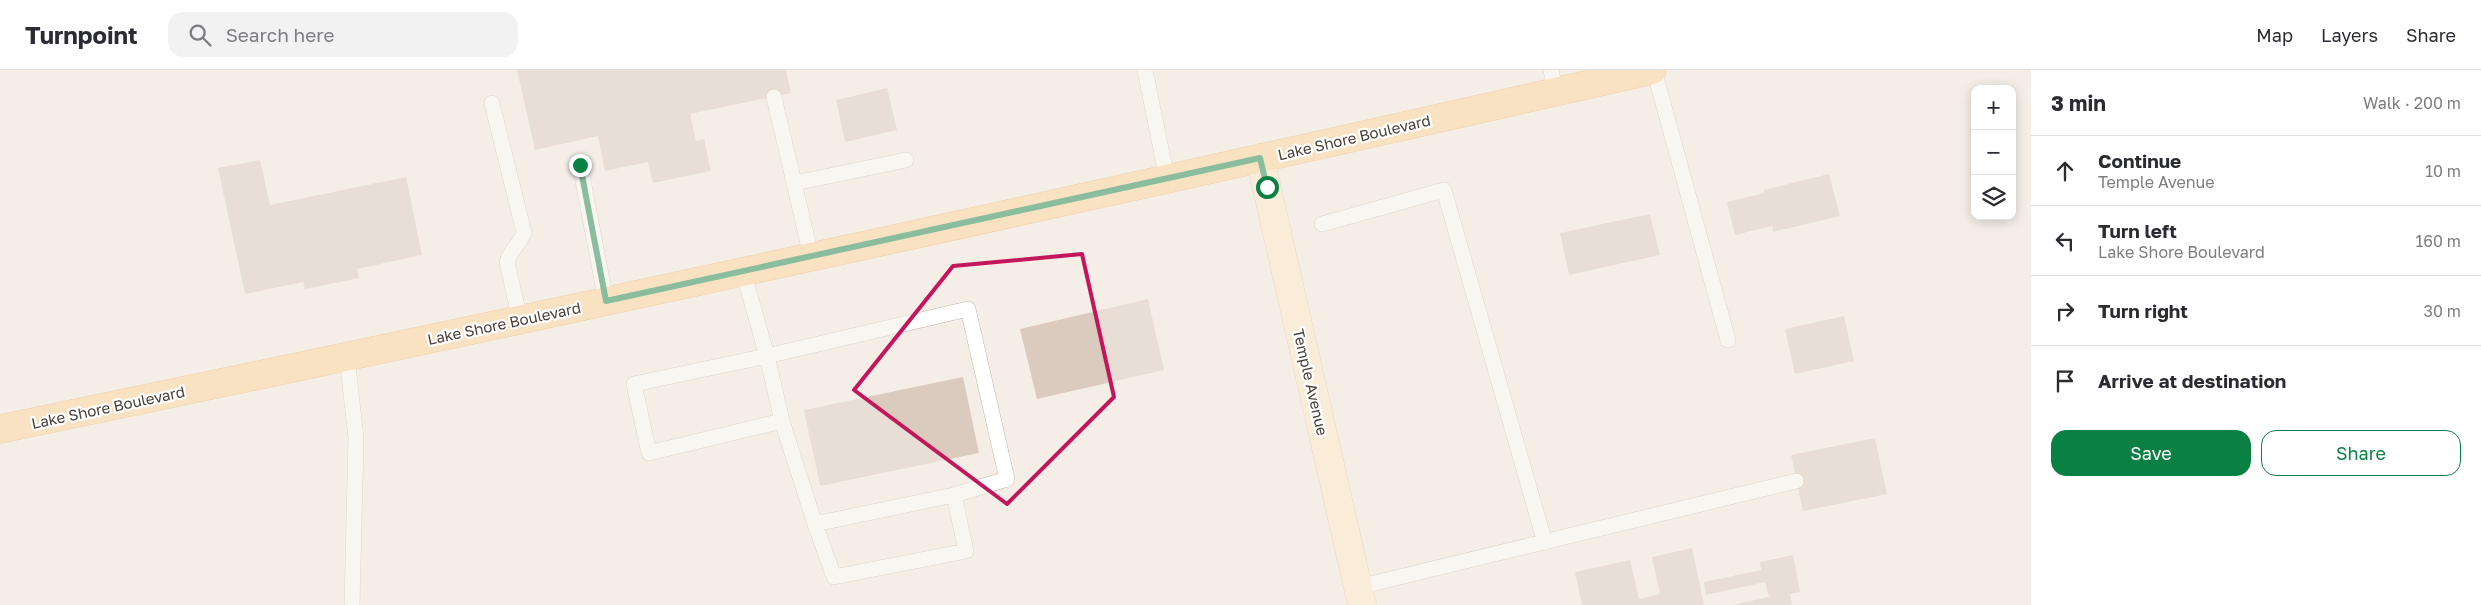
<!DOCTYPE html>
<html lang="en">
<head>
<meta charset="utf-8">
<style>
  body { margin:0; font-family:"Golos Text",sans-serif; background:#f2f2f3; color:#2b2b33 }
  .controls { position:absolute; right:15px; top:15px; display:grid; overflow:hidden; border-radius:10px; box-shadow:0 2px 12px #0003 }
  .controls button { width:45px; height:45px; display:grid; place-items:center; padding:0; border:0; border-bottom:1px solid #e1e1e2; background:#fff; color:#2b2b33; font:25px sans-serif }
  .stop { position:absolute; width:15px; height:15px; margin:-11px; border:4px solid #0b8043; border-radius:50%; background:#fff }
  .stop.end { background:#0b8043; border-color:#fff; box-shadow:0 1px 5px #0008 }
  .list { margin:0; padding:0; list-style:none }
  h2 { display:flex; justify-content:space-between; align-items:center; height:65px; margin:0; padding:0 20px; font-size:21px }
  h2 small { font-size:16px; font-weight:400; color:#7c7c81 }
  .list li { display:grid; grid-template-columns:32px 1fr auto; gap:15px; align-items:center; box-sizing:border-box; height:70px; padding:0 20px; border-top:1px solid #e1e1e2 }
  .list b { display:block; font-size:19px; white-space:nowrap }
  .list p { margin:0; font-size:16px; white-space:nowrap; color:#7c7c81 }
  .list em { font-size:16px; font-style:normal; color:#7c7c81 }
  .actions { display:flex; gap:10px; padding:15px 20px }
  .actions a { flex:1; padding:11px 0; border:1px solid #0b8043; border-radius:15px; text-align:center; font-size:18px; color:#0b8043 }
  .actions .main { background:#0b8043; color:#fff }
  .icon { flex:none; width:28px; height:28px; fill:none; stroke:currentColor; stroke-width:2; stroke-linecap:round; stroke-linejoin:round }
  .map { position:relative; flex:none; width:2031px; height:535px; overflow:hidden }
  header { display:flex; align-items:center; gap:30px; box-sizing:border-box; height:70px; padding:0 25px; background:#fff; border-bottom:1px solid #e1e1e2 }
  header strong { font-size:24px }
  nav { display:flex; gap:28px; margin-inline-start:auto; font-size:18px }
  .search { width:350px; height:45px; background:#f2f2f3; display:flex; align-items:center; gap:12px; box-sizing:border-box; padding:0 18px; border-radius:15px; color:#7c7c81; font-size:19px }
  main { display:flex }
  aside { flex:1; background:#fff }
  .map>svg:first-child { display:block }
  .building { fill:#dacbbe }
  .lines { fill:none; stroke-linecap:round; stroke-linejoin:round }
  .lane-casing { stroke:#c0b5a9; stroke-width:16 }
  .secondary-casing { stroke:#d7bc94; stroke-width:29 }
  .primary-casing { stroke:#ebad5e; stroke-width:29 }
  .lane { stroke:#fff; stroke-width:15 }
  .secondary { stroke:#ffe9c6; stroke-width:28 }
  .primary { stroke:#ffd295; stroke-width:28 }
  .route { stroke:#0b8043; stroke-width:6 }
  .marked { fill:none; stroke:#c2185b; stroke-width:4; stroke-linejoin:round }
  .labels { text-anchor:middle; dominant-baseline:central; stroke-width:4.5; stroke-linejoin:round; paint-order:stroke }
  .street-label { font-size:15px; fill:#483e35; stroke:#fff }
</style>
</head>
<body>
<header>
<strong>Turnpoint</strong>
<div class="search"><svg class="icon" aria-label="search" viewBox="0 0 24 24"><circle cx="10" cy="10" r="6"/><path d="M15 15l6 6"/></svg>Search here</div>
<nav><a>Map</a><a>Layers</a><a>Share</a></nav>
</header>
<main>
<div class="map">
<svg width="2031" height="535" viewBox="0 0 2031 535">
  <rect width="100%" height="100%" fill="#f4eee7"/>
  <path class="building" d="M517,0H786L791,23L690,44L696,71L704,69L711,101L653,113L648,92L605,101L598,66L535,80Z
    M887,18L897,60L845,72L836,30Z
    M260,90L270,135L406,107L422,185L357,199L359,208L305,219L303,212L245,224L218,98Z
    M1829,104L1840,146L1773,162L1772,156L1735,165L1727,132L1764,123V120Z
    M1650,144L1660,185L1569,205L1560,163Z
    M1148,229L1164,300L1037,329L1020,259Z
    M1844,246L1854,291L1795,304L1785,259Z
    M963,307L979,383L820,416L804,340Z
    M1875,368L1887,424L1803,441L1791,385Z
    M1692,478L1704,535H1582L1575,502L1630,490L1639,529L1660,524L1652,487Z
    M1793,485L1800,522L1790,524L1792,535H1733L1769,527L1765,512L1706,525L1704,512L1761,500L1760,492Z"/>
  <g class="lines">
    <defs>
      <path id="lane" d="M1145,0L1167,109
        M1551,0L1556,22
        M1654,0L1728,270
        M774,27L811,186
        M492,33L524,163C520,174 510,180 507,192L520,250
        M580,95L606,231
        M795,113L906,90
        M1322,154L1444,120L1545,473
        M743,201L767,286L968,239L1007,409L954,425L815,454L782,351L767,286L634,314L649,383L782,351
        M347,287L356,368L352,535
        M815,454L834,507L966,481L954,425
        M1358,517L1796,411"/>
      <path id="secondary" d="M1260,88L1362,535"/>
      <path id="primary" d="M0,359C552,245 1102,125 1652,0"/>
    </defs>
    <use href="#lane" class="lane-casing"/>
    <use href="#secondary" class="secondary-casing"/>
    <use href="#primary" class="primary-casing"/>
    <use href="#lane" class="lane"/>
    <use href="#secondary" class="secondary"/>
    <use href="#primary" class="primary"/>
  </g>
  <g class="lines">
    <path class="route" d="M580,95L606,231L1260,88L1267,117"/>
  </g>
  <path d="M0 0H2031V535H0ZM1082,184L1114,327L1007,434L854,320L953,196Z" fill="#f4eee7" fill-opacity=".55" fill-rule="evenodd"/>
  <path class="marked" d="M1082,184L1114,327L1007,434L854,320L953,196Z"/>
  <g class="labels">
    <g class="street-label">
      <text transform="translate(1354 67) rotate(-13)">Lake Shore Boulevard</text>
      <text transform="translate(504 253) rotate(-12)">Lake Shore Boulevard</text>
      <text transform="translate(1311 312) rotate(77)">Temple Avenue</text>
      <text transform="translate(108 337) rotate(-12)">Lake Shore Boulevard</text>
    </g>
  </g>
</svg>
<div class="controls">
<button>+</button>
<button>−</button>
<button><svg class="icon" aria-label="layers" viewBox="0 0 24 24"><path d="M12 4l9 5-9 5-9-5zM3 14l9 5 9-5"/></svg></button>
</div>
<div class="stop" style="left:1267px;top:117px"></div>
<div class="stop end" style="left:580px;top:95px"></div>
</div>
<aside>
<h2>3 min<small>Walk · 200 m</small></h2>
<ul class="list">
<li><svg class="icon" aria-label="ahead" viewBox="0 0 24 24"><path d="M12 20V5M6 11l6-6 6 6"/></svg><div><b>Continue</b><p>Temple Avenue</p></div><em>10 m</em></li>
<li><svg class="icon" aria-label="left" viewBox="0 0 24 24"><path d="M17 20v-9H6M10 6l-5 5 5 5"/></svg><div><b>Turn left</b><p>Lake Shore Boulevard</p></div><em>160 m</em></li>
<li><svg class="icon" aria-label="right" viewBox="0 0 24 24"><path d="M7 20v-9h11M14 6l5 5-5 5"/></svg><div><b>Turn right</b></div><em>30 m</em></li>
<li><svg class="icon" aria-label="arrive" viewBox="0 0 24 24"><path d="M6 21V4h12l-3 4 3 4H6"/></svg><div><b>Arrive at destination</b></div></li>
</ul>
<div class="actions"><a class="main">Save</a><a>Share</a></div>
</aside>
</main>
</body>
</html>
